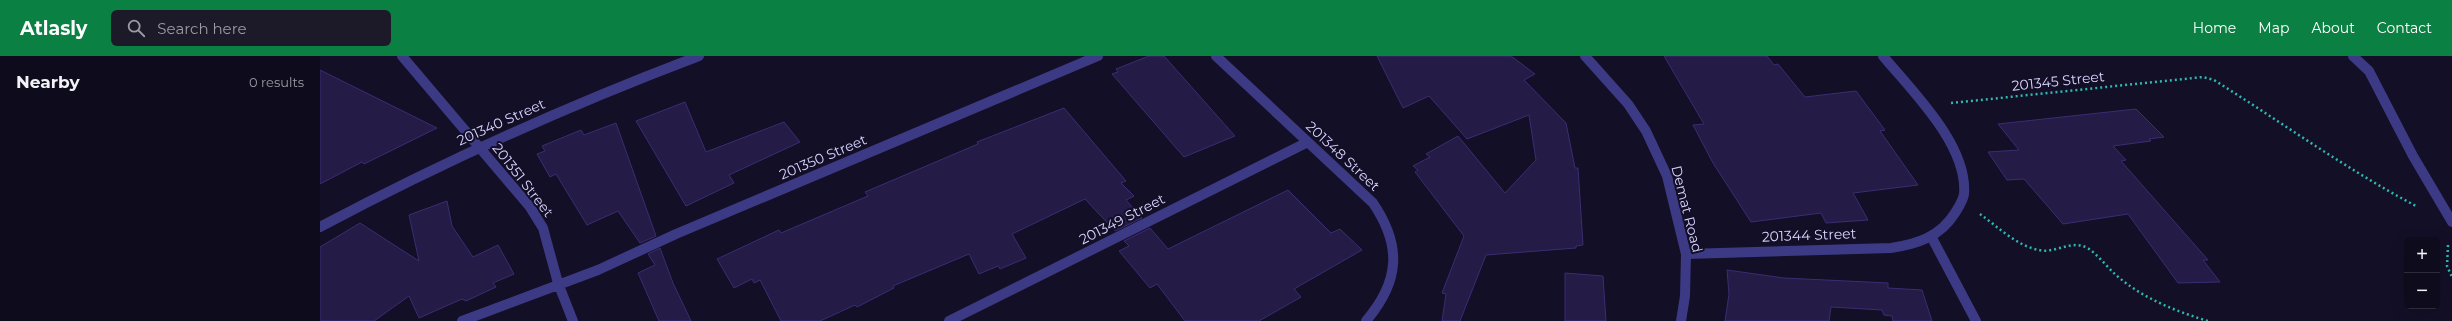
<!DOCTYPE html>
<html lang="en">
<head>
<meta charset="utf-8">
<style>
  body { margin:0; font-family:Montserrat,sans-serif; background:#1c1929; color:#f1f3f6 }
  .controls { position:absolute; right:12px; bottom:12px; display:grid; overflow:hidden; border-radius:6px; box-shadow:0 4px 16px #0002 }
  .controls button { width:36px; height:36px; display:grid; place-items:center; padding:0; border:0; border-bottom:1px solid #2e2b3b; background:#0e0b1c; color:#f1f3f6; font:20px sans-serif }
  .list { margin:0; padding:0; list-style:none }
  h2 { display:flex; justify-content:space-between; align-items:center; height:52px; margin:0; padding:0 16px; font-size:17px }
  h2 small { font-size:13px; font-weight:400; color:#9b9ba3 }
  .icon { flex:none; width:22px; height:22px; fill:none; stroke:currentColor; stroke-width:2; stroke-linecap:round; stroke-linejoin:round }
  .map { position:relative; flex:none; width:2132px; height:265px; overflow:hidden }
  header { display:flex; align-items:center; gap:24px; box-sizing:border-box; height:56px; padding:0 20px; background:#0b8043; color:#fff }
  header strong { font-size:19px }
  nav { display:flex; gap:22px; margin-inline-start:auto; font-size:14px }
  .search { width:280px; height:36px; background:#1c1929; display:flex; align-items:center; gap:10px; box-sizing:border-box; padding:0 14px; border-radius:6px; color:#9b9ba3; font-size:15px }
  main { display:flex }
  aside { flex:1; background:#0e0b1c }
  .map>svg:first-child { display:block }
  .building { fill:#241b47; stroke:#3b2d73 }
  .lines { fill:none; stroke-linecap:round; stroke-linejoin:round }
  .path { stroke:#2fb8b0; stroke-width:2.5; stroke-dasharray:2 3; stroke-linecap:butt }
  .minor { stroke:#3d3a85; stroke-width:10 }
  .tertiary { stroke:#3d3a85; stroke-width:10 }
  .labels { text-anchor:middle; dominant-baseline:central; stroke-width:4; stroke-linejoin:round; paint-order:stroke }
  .street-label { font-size:14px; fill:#d9d4ff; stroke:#130f26 }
</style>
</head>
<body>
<header>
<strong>Atlasly</strong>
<div class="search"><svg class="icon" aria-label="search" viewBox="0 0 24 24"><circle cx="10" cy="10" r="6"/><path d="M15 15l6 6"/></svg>Search here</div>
<nav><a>Home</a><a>Map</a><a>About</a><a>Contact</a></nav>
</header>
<main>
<aside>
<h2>Nearby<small>0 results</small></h2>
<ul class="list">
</ul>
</aside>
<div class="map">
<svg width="2132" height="265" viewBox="0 0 2132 265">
  <rect width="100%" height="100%" fill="#130f26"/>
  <path class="building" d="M829,0H844L915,80L864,101L792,18L798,16L796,13Z
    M1057,0H1191L1215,18L1204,24L1246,67L1255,112H1258L1263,189L1256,190V192L1166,199L1140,265H1122L1126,238L1122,237L1144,180L1095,116L1098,114L1093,110L1110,101L1106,98L1138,80L1185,137L1216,104L1209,59L1147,83L1109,40L1083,52Z
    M1344,0H1447L1454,9L1458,8L1485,41L1536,35L1565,74L1560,75L1598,129L1533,137L1548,164L1506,167L1501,157L1431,166L1393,107L1373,69L1384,68Z
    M0,14L117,72L44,108L42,106L0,128Z
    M365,46L386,96L464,66L480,86L409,119L414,127L366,150L316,65Z
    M744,52L806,125L801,127L814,140L806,144L822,162L795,175L765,143L692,178L706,202L680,213L678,210L659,218L649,198L573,230L574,232L537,251L535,249L500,265H461L440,224L434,227L432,223L414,232L397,203L459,174L461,177L548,140L545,136L658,88L657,86Z
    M1816,53L1844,81L1829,83L1831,85L1793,90L1806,104L1801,105L1888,204H1883L1900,226L1858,227L1808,158L1743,168L1704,123L1687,124L1668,96L1699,94L1678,68Z
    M296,67L336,180L320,187L298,155L267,169L236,118L230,121L217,98L225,95L222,90L261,74L264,79Z
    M968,134L1011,177L1020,173L1042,194L974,233L981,241L939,265H865L837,228L830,232L799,195L809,190L804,185L830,172L848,193Z
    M127,145L132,170L153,201L178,189L194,218L173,227L176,231L146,245L142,243L99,262L89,240L54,265H0V191L40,167L99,205L89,159Z
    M340,192L353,227L371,265H339L318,217L335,209L328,198Z
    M1407,214L1464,222L1568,227V232L1602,234L1612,265H1573L1572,260L1564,259L1562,254L1511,251L1509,265H1405L1409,238Z
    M1245,217L1283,220L1286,265H1245Z"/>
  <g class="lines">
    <path class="path" d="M1631,47L1883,21L1894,24C1961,66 2026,113 2096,150
      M1660,158C1678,171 1697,190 1719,194C1736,198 1752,182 1769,193C1779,200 1787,211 1796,219C1822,242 1855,255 1888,265
      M2128,189L2127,210L2132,221"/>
    <path class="minor" d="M82,0L210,151L223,172L238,227L253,265
      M896,0L1053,147C1082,190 1080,225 1046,265
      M2033,0L2049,15L2093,100L2132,166
      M1612,182L1656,265
      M1366,198L1571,192C1597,188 1620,181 1635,157C1638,152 1643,145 1644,138C1648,89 1592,35 1563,0
      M142,265L278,214L356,178L778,0
      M629,265L988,86"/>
    <path class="tertiary" d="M1265,0L1308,48L1326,75L1347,120L1366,198L1365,240L1361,265
      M0,171C123,106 249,49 379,0"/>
  </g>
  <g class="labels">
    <g class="street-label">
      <text transform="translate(1738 25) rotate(-6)">201345 Street</text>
      <text transform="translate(181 66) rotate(-24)">201340 Street</text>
      <text transform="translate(1023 100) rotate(43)">201348 Street</text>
      <text transform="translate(503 101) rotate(-23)">201350 Street</text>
      <text transform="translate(203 124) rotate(52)">201351 Street</text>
      <text transform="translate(1367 153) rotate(76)">Demat Road</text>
      <text transform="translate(802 163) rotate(-27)">201349 Street</text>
      <text transform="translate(1489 179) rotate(-2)">201344 Street</text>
    </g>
  </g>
</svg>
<div class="controls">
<button>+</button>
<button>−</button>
</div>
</div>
</main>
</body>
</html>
